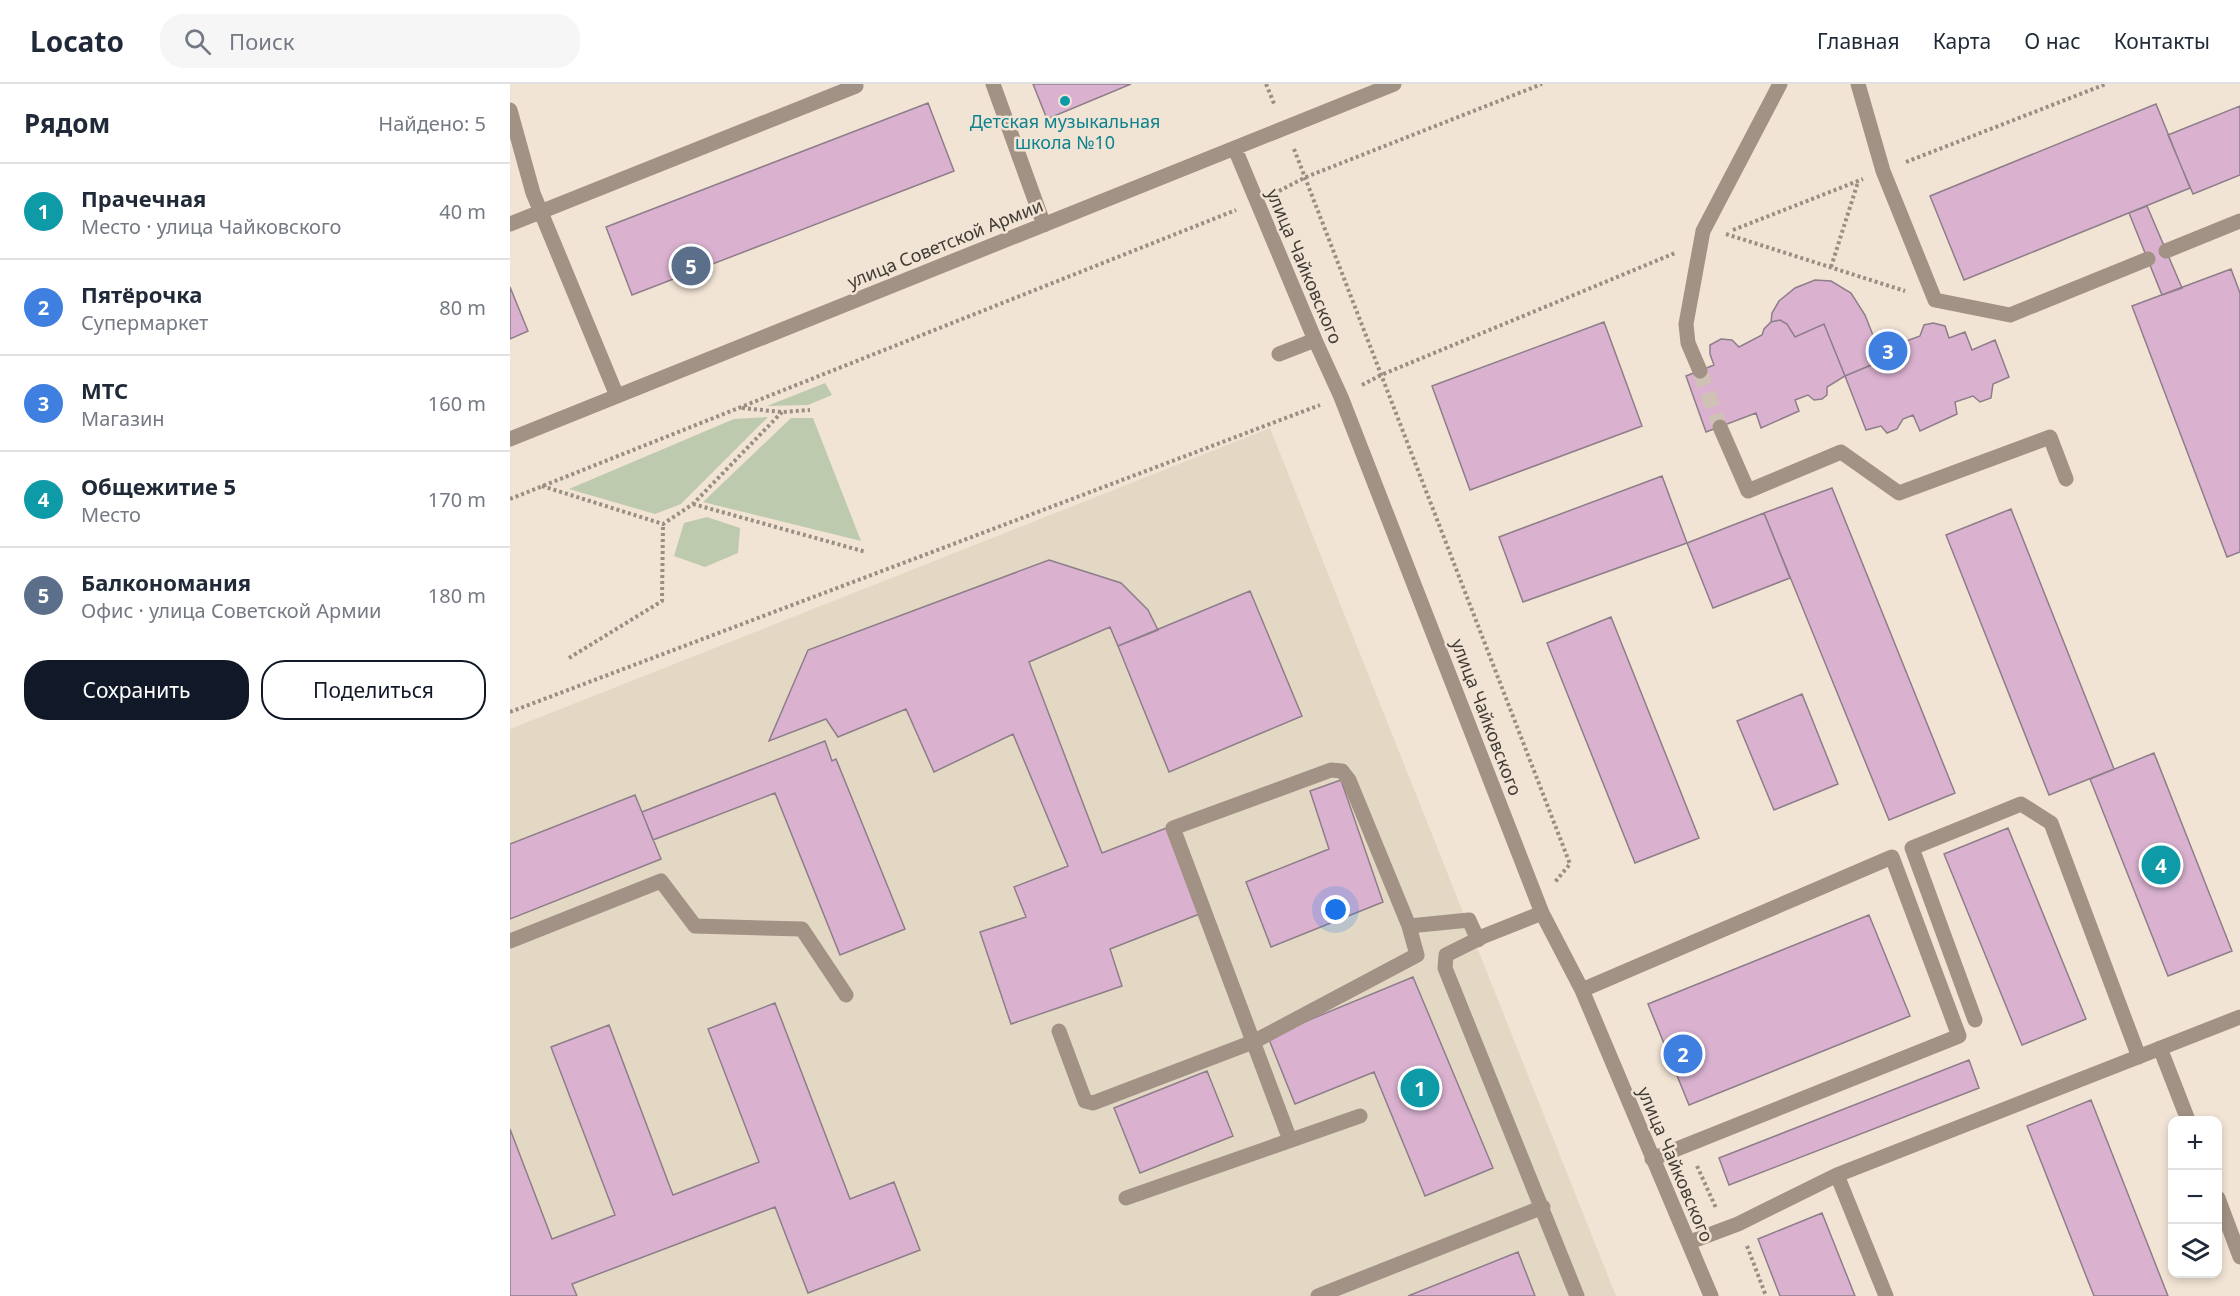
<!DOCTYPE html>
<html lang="ru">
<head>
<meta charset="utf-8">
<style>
  body { margin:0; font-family:"Noto Sans",sans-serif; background:#f6f6f7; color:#1f2937 }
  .controls { position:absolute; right:18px; bottom:18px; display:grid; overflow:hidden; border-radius:12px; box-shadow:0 3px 9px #0003 }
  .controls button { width:54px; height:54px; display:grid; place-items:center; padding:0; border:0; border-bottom:2px solid #e0e1e3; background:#fff; color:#1f2937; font:30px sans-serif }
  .you { position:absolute; left:826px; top:826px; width:21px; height:21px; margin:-15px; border:4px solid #fff; border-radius:50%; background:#1a73e8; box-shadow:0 0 0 9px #1a73e833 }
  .badge { display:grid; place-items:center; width:39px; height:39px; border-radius:50%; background:#111827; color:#fff; font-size:20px; font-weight:700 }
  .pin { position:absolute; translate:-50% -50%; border:3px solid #fff; box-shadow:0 2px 6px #0006 }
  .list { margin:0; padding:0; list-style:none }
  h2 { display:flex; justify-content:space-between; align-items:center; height:78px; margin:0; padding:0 24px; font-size:26px }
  h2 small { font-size:20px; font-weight:400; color:#747a83 }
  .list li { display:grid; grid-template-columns:39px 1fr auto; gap:18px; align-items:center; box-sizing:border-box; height:96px; padding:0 24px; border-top:2px solid #e0e1e3 }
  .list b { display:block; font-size:22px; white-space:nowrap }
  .list p { margin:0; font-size:20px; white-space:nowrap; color:#747a83 }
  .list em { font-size:20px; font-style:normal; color:#747a83 }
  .actions { display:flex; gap:12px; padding:18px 24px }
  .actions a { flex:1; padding:14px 0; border:2px solid #111827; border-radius:24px; text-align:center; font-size:21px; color:#111827 }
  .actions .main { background:#111827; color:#fff }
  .icon { flex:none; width:33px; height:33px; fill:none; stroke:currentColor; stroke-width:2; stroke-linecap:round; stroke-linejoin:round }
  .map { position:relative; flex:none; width:1730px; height:1212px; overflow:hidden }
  header { display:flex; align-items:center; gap:36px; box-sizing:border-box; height:84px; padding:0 30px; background:#fff; border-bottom:2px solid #e0e1e3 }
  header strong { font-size:28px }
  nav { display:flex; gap:33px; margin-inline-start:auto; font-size:21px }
  .search { width:420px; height:54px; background:#f6f6f7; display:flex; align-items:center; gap:15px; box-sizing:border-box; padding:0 21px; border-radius:24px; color:#747a83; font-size:22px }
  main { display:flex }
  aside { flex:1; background:#fff }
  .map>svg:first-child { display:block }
  .medical { fill:#e3d8c4 }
  .green { fill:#bdcaae }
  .building { fill:#dab2d0; stroke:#8d7e89; stroke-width:1.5 }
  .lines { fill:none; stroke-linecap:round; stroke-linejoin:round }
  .minor-tunnel { stroke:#cfc2b5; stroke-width:15; stroke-dasharray:15 8; stroke-linecap:butt }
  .path { stroke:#988e83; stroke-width:4; stroke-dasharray:3 3; stroke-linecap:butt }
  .minor { stroke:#a29185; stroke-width:15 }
  .culture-dot { fill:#0f9aa8; stroke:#f2e4d5; stroke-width:2 }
  .labels { text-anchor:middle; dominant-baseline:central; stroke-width:5; stroke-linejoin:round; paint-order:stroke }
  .culture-label { font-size:18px; fill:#0d838f; stroke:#f2e4d5 }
  .street-label { font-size:18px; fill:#423c36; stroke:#f2e4d5 }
</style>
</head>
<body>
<header>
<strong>Locato</strong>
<div class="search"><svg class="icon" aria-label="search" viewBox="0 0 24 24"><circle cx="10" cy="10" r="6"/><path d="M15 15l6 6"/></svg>Поиск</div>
<nav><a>Главная</a><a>Карта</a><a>О нас</a><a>Контакты</a></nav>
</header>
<main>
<aside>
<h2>Рядом<small>Найдено: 5</small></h2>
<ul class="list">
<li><span class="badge" style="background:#0f9aa8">1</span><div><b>Прачечная</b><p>Место · улица Чайковского</p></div><em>40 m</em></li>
<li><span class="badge" style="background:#3f7fe0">2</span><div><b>Пятёрочка</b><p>Супермаркет</p></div><em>80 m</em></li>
<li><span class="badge" style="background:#3f7fe0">3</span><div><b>МТС</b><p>Магазин</p></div><em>160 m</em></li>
<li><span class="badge" style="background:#0f9aa8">4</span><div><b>Общежитие 5</b><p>Место</p></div><em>170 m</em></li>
<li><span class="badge" style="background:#5c6f8a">5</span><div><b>Балкономания</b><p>Офис · улица Советской Армии</p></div><em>180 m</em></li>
</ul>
<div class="actions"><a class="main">Сохранить</a><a>Поделиться</a></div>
</aside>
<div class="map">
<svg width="1730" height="1212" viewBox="0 0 1730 1212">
  <rect width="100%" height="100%" fill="#f2e4d5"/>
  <path class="medical" d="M760,344L1106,1212H0V645Z"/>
  <path class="green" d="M315,299L322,311L298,321L257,322Z
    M258,333L171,420L145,430L59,405L224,335Z
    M281,334H303L351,457L193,418Z
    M197,433L230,444L228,469L195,483L164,472L174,439Z"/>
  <path class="building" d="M523,0H621L537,35Z
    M418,19L444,87L122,211L96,143Z
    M1646,20L1680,104L1454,196L1420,112Z
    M1730,22V91L1683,110L1658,51Z
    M1637,122L1672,204L1652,211L1619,129Z
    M1721,185L1730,209V468L1717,473L1622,222Z
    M1305,196L1321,197L1341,209L1355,231L1366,259L1361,266L1366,279L1335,292L1314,240L1285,253L1277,240L1270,236L1261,238L1262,229L1269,217L1285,204Z
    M0,203L18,247L0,255Z
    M1270,236L1277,240L1285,253L1314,240L1335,292L1317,303V311L1312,315L1304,316L1298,311L1285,316L1289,327L1251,344L1246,329L1196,348L1176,292L1204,281L1200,270V261L1211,255L1222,256L1229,263L1252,251L1254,245L1261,238Z
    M1094,238L1132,342L960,406L922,302Z
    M1423,239L1435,242L1439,254L1455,248L1462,266L1485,256L1499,293L1483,300L1481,314L1470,318L1463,312L1445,318L1447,330L1410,347L1403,331L1393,335L1387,345L1377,349L1371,342L1356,346L1335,292L1366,279L1361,266L1366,259L1376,255L1386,261L1410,252L1414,241Z
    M1152,392L1177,459L1013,518L989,453Z
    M1322,404L1445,709L1379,736L1254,429Z
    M1501,425L1604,685L1539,711L1436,451Z
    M1254,429L1280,494L1203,524L1177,459Z
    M539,476L611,499L638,526L648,546L608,562L600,543L519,578L592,769L659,743L692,829L600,865L612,902L501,940L470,848L516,833L504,803L558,782L503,650L424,688L396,625L328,653L316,635L259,657L298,566Z
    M740,507L792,632L659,688L608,562Z
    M1101,533L1189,754L1125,779L1037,559Z
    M1292,610L1328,700L1264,726L1227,637Z
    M315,657L322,677L326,675L395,845L330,871L265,709L143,756L132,728Z
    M1644,669L1722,867L1658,892L1580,695Z
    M831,696L873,818L761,863L736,798L819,765L800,707Z
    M125,711L151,775L0,835V760Z
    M1498,744L1576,935L1512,961L1434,770Z
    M1359,831L1400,932L1179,1021L1138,920Z
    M903,893L983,1084L915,1112L864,988L785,1020L758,953Z
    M265,919L340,1115L384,1098L410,1166L298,1209L265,1123L62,1200L67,1212H0V1045L42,1155L105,1131L41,963L99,941L163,1111L249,1078L198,945Z
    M1459,976L1469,1004L1219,1101L1209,1074Z
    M697,987L723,1052L630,1089L604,1024Z
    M1581,1016L1658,1212H1584L1517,1042Z
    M1312,1129L1345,1212H1270L1248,1155Z
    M1008,1168L1025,1212H898Z"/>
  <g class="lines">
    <path class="minor-tunnel" d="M1190,287L1210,343"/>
    <path class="path" d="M756,0L765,22
      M784,65L1060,780L1045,798
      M1396,78L1596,0
      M769,107L796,93L1032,0
      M1223,146L1353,95
      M1216,150L1395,207
      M1321,183L1348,98
      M852,301L871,291L1165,169
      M232,324L272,328L300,326
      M32,402L153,440L183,420L272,328
      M0,415L726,126
      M183,420L356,468
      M59,574L152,517L153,440
      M0,628L810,321
      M1187,1082L1206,1124
      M1237,1162L1256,1212"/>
    <path class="minor" d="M483,0L534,141
      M1348,0L1373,87L1425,216L1500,231L1638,175
      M0,26L23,109L107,312
      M725,65L805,256L831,313L1032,829L1072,906L1201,1212
      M0,140L346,2L345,0
      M1656,167L1730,137
      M769,270L805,256
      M1190,287L1178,259L1176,240L1193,147L1270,0
      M1210,343L1238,407L1331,368L1389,409L1540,353L1556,395
      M0,355L884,0
      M1032,829L974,852L936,871L935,884L1067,1212
      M899,842L959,836L968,856
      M0,857L151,797L185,842L292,845L336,911
      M1072,906L1382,773L1449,952L1142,1075
      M1465,936L1402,764L1511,720L1541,739L1629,973
      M549,947L575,1017L583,1019L743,958L907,871L899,842L839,696L832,687L821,686L663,744L780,1056
      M1650,964L1678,1036
      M1327,1091L1376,1212
      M616,1114L850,1032
      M1708,1114L1730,1173
      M1180,1158L1228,1140L1327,1091L1730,933
      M808,1212L1033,1123"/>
  </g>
  <circle class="culture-dot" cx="555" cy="17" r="6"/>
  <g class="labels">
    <g class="culture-label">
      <text x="555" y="37">Детская музыкальная<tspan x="555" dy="21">школа №10</tspan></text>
    </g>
    <g class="street-label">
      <text transform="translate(435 159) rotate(-22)">улица Советской Армии</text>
      <text transform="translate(795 182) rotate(67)">улица Чайковского</text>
      <text transform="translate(977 633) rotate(69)">улица Чайковского</text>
      <text transform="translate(1166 1080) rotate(67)">улица Чайковского</text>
    </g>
  </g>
</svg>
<div class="controls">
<button>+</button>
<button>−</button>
<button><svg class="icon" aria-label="layers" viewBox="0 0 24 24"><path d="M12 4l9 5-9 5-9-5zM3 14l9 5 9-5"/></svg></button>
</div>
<div class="you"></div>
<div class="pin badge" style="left:910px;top:1004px;background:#0f9aa8">1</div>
<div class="pin badge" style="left:1173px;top:970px;background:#3f7fe0">2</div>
<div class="pin badge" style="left:1378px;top:267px;background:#3f7fe0">3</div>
<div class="pin badge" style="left:1651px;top:781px;background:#0f9aa8">4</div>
<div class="pin badge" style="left:181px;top:182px;background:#5c6f8a">5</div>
</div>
</main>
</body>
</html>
